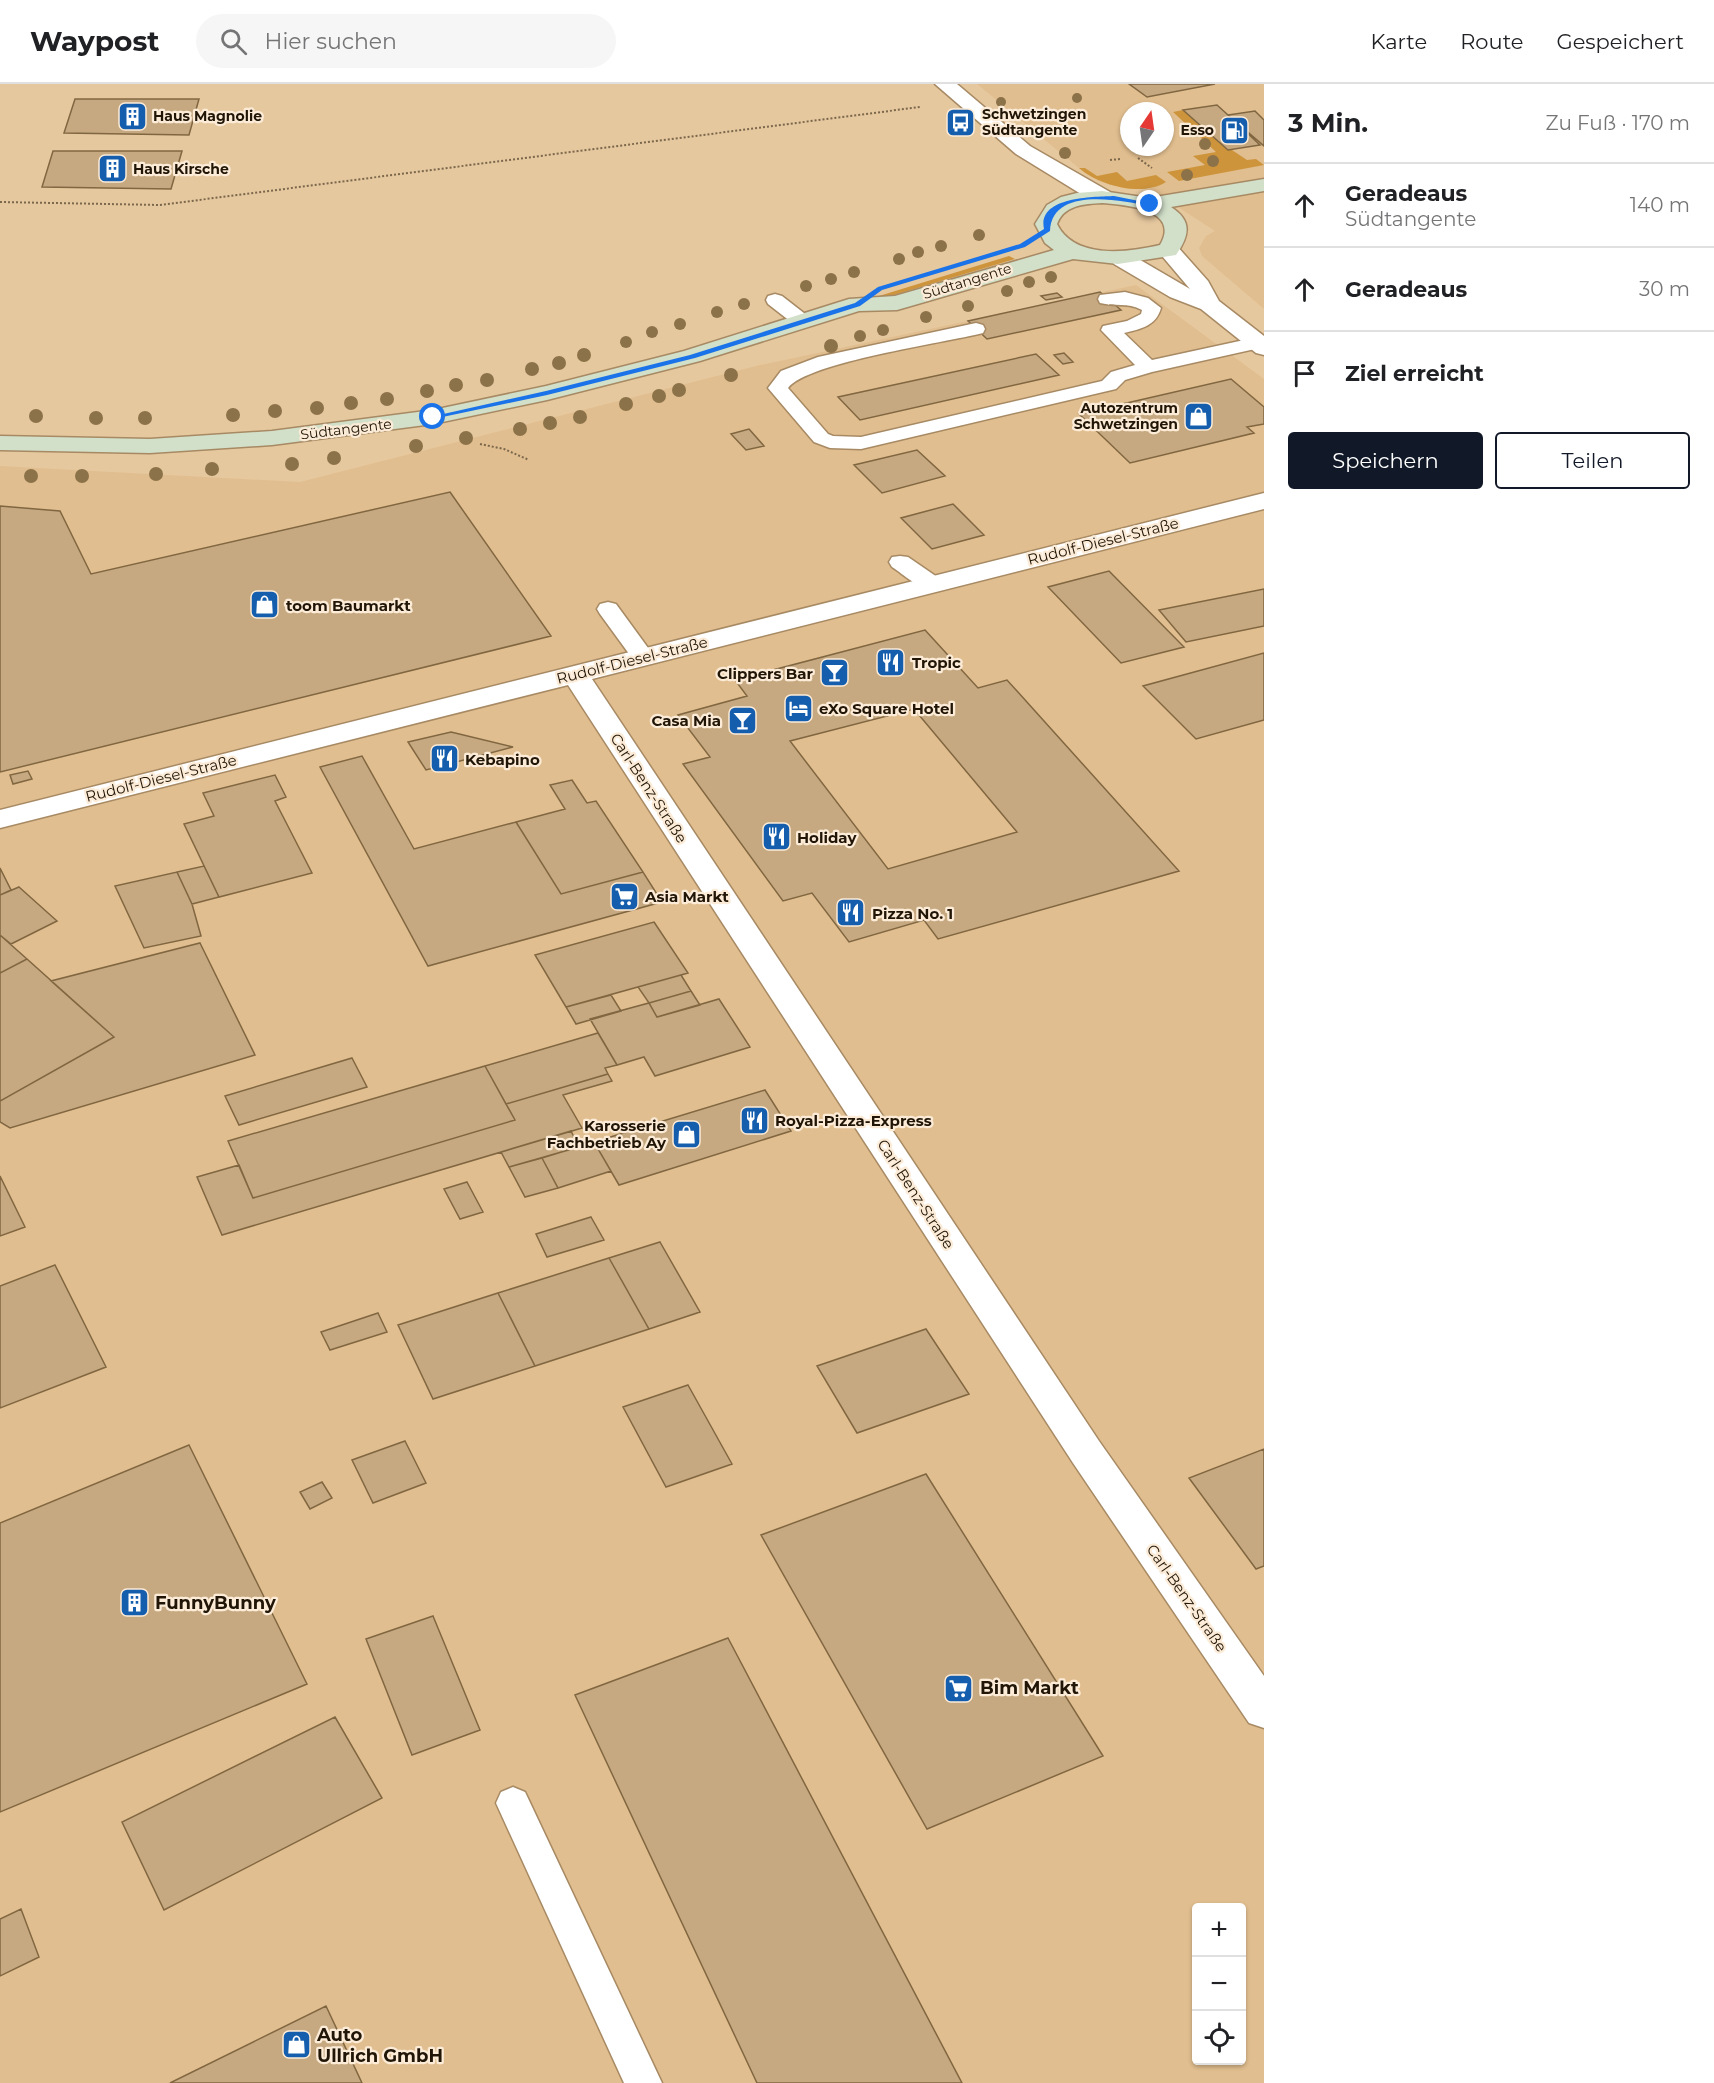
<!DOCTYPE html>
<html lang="de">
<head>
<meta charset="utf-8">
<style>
  body { margin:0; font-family:Montserrat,sans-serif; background:#f6f6f6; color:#202124 }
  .controls { position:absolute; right:18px; bottom:18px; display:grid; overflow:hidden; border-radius:6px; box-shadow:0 2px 4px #0004 }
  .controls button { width:54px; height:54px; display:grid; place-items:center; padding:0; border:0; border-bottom:2px solid #e0e0e0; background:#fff; color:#202124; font:30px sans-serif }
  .compass { position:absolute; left:1120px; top:18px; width:54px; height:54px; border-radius:50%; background:#fff; box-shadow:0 2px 4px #0004; rotate:13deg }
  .stop { position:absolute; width:18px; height:18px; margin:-14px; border:4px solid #1a73e8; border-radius:50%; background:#fff }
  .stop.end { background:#1a73e8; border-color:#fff; box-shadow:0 2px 6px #0008 }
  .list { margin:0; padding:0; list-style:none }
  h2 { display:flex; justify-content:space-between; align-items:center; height:78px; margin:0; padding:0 24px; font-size:26px }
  h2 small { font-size:20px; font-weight:400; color:#757577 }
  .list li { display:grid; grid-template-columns:39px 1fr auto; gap:18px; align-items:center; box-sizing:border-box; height:84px; padding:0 24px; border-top:2px solid #e0e0e0 }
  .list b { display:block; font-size:22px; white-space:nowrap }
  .list p { margin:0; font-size:20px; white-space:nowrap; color:#757577 }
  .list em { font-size:20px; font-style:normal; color:#757577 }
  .actions { display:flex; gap:12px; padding:18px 24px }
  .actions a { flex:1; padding:14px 0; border:2px solid #111827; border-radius:6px; text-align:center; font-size:21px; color:#111827 }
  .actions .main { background:#111827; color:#fff }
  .icon { flex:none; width:33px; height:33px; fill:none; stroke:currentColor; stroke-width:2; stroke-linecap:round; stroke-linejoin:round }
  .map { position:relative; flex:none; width:1264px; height:1999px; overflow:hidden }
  header { display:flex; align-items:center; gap:36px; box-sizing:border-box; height:84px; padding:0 30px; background:#fff; border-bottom:2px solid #e0e0e0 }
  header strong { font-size:28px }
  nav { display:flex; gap:33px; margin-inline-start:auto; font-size:21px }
  .search { width:420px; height:54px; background:#f6f6f6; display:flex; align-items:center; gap:15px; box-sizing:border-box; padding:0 21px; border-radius:33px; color:#757577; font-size:22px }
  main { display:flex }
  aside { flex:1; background:#fff }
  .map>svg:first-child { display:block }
  .built { fill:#e1be8f; fill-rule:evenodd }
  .green { fill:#cd943c }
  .building { fill:#c6a981; stroke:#816741; stroke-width:1.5; fill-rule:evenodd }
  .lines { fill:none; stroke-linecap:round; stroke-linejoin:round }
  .lane-casing { stroke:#a78a64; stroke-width:3 }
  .street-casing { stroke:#a78a64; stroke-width:3 }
  .secondary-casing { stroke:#a78a64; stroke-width:3 }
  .path { stroke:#7b674c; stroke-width:2; stroke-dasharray:2 2; stroke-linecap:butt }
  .lane { fill:#fff; fill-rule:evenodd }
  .street { fill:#fff; fill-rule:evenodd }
  .secondary { fill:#d2e0ca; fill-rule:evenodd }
  .tree { fill:#8c7249 }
  .route { fill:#1a73e8 }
  .labels { text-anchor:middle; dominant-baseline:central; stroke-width:4.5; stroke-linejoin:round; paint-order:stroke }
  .far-poi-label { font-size:14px; font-weight:bold; fill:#201506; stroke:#fbebd7; text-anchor:start }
  .far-street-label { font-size:14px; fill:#201506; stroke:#fbebd7 }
  .street-label { font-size:15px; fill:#201506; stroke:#fbebd7 }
  .poi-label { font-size:15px; font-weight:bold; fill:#201506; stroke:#fbebd7; text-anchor:start }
  .near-poi-label { font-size:18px; font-weight:bold; fill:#201506; stroke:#fbebd7; text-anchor:start }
</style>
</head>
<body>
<header>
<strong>Waypost</strong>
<div class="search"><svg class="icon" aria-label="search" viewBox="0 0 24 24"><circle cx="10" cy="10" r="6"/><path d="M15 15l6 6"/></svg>Hier suchen</div>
<nav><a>Karte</a><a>Route</a><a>Gespeichert</a></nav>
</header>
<main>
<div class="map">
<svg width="1264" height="1999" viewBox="0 0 1264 1999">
  <rect width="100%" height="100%" fill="#e6c89f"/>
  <path class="built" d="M977,0H1264V225L1202,172L1199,164L1206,152L1215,147L1147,103L1115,102L1098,97L1085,89ZM1129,27H1165V63H1129Z
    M1136,201L1264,295V1999H0V382L300,398L756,282ZM1196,1824H1242V1976H1196Z"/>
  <path class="green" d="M1183,26L1228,66H1232L1247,76L1256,75L1264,81L1179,97L1167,88L1205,81L1193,72L1216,68L1173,28Z
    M1079,84H1085L1097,92L1117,88L1127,97L1156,91L1166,98C1142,113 1100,102 1079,84Z
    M1009,172L1015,175L884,214L879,212Z"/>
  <path class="building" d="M1129,0H1215L1147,13Z
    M75,15H199L189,51L64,49Z
    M1217,21L1228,31L1260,61L1228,66L1183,26Z
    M1255,27L1264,36V62L1228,31Z
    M53,67H182L171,105L42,103Z
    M1100,208L1121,226L987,255L968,237Z
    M1057,209L1062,213L1046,216L1041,212Z
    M1064,269L1073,278L1063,280L1054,271Z
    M1036,270L1059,291L860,336L838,313Z
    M1231,295L1264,323V340L1247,343L1254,349L1130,379L1079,330Z
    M749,345L764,362L746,366L731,350Z
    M917,366L945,392L882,409L854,381Z
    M450,408L551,552L0,688V422L60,427L91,490Z
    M953,420L984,451L932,465L901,434Z
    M1109,487L1184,563L1121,579L1048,503Z
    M1264,505V542L1186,558L1159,526Z
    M925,546L978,604L1007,596L1179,787L938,855L924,836L849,858L812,809L783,817L683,680L710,673L678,631L747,612L735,596ZM914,625L1017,748L888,785L790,657Z
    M1264,569V636L1196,655L1143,602Z
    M451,648L513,663L426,686L408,658Z
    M362,672L414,765L516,738L561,810L643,788L662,818L428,882L320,683Z
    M28,687L32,695L13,700L10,691Z
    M275,691L286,713L275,717L312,789L219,813L184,740L214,732L203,709Z
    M572,696L587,719L596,717L643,788L561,810L516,738L565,725L550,701Z
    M204,782L219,813L192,820L177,788Z
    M0,784L11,806L0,811Z
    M177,788L192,820L201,852L144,864L115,802Z
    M19,803L57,837L11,860L0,851V811Z
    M654,838L688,889L566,923L535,871Z
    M0,851L27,875L0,889Z
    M200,859L255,971L10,1044L0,1038V1017L114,953L51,897Z
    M27,875L114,953L0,1017V889Z
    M681,891L691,907L649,919L638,903Z
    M691,907L700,921L657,933L649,919Z
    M611,911L621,927L576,940L566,923Z
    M719,915L750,963L655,992L644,973L617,981L590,935L649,919L657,933Z
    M598,949L617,981L605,984L608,990L506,1020L485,982Z
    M352,974L367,1003L239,1041L225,1012Z
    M485,982L515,1036L253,1114L228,1057Z
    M608,990L612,997L563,1011L582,1044L222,1151L197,1093L239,1081L253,1114L515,1036L506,1020Z
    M765,1006L791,1047L619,1101L594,1058Z
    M571,1047L579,1063L509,1083L501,1068Z
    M594,1058L611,1087L558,1104L542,1074Z
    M542,1074L558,1104L525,1113L509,1083Z
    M0,1092L25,1143L0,1152Z
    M467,1098L483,1128L460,1135L444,1105Z
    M591,1133L604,1156L547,1173L536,1150Z
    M660,1158L700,1228L649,1245L609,1174Z
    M609,1174L649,1245L535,1282L498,1209Z
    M55,1181L106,1283L0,1324V1202Z
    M498,1209L535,1282L433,1315L398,1241Z
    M378,1229L387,1248L330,1266L321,1248Z
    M926,1245L969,1310L857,1349L817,1282Z
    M688,1301L732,1380L666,1403L623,1323Z
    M405,1357L426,1399L373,1419L352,1376Z
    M189,1361L307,1600L0,1728V1439Z
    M1264,1365V1482L1256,1485L1189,1394Z
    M926,1390L1103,1672L927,1745L761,1451Z
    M322,1398L332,1414L310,1425L300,1408Z
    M433,1532L480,1646L412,1671L366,1555Z
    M728,1554L962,1999H757L575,1611Z
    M335,1633L382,1714L164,1826L122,1738Z
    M21,1825L39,1873L0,1892V1835Z
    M326,1922L362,1999H170Z"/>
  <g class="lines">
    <defs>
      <path id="lane" d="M1125,208L1148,214L1161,224C1156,242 1141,245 1124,249L1152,276L1258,253L1264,255V263L1152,288L1125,296L1116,305L861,365L830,364L814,358L768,304L781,287L818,273L976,239L983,241L985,245L983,249C944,259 808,278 788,304L828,350L833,352L861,353L1102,297L1111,288L1135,281L1101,246L1103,242L1127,237L1141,230L1142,226C1127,218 1115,223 1100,219L1098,215L1100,211Z
        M775,210L782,212L809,233L811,237L809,241H795L768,220L766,216L768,212Z
        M900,472L908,473L940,495L943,500L940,505C922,509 906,492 892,483L889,478L892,473Z
        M608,518L616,520L651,568L654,573L651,578L643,580L635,578L600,530L597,525L600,520Z
        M513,1703L525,1708L662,1999H624L496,1719L501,1708Z"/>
      <path id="street" d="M935,0H957L1030,62L1110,108L1113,113L1110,118L1102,119L1094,118L1016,70Z
        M1168,159L1176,161L1208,197L1219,217L1264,252V271L1256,269L1201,225L1170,213L1114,180L1111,175L1114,170L1122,168L1130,170L1190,205L1157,166L1160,161Z
        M1264,409V425L592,595L1099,1357L1264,1592V1644L1249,1639L1073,1379L568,601L0,744V726Z"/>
      <path id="secondary" d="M1264,95V107L1171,123C1193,137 1189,152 1176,171L1118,180L1073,175L897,226L859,227L700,277L547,316L433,340L272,361L150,369L0,366V352L150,355L272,347L433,326L546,302L684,267L849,215L895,212L1054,166L1045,159L1035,140L1047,121L1061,113L1077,109L1102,107L1149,114ZM1102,119C1126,121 1181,125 1160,161C1126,169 1074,175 1057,140C1064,121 1084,120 1102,119Z"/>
    </defs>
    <use href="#lane" class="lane-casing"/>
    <use href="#street" class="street-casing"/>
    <use href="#secondary" class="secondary-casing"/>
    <path class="path" d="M1138,74L1152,84
      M1110,76L1120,75
      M0,118L160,121L920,23
      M480,360L504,365L529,376"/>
    <use href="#lane" class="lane"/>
    <use href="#street" class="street"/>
    <use href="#secondary" class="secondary"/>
  </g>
  <g class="tree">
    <circle cx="1077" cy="14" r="5"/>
    <circle cx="1001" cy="18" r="5"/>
    <circle cx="1038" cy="48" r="5"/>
    <circle cx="1205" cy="60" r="6"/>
    <circle cx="1065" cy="69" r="6"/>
    <circle cx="1213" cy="77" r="6"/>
    <circle cx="1187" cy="91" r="6"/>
    <circle cx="979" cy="151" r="6"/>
    <circle cx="941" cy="162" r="6"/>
    <circle cx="918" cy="168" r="6"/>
    <circle cx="899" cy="175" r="6"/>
    <circle cx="854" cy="188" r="6"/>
    <circle cx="1051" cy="193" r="6"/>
    <circle cx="831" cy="195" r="6"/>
    <circle cx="1029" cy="198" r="6"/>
    <circle cx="806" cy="202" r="6"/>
    <circle cx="1007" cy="207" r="6"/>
    <circle cx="744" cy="220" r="6"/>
    <circle cx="968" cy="222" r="6"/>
    <circle cx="717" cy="228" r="6"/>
    <circle cx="926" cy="233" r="6"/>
    <circle cx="680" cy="240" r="6"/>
    <circle cx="883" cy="246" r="6"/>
    <circle cx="652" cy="248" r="6"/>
    <circle cx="860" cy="252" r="6"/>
    <circle cx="626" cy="258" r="6"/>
    <circle cx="831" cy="262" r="7"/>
    <circle cx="584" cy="271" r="7"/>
    <circle cx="559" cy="279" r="7"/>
    <circle cx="532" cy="285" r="7"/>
    <circle cx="731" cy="291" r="7"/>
    <circle cx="487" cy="296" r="7"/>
    <circle cx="456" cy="301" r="7"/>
    <circle cx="679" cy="306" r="7"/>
    <circle cx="427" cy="307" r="7"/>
    <circle cx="659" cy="312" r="7"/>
    <circle cx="387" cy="315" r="7"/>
    <circle cx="351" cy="319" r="7"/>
    <circle cx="626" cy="320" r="7"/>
    <circle cx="317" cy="324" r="7"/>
    <circle cx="275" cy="327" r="7"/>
    <circle cx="233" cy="331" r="7"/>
    <circle cx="36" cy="332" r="7"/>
    <circle cx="580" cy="333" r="7"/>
    <circle cx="96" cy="334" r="7"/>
    <circle cx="145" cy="334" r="7"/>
    <circle cx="550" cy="339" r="7"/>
    <circle cx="520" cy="345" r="7"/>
    <circle cx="466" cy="354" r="7"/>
    <circle cx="416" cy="362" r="7"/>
    <circle cx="334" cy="374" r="7"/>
    <circle cx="292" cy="380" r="7"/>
    <circle cx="212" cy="385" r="7"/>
    <circle cx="156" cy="390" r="7"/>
    <circle cx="31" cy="392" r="7"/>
    <circle cx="82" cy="392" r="7"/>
  </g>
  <path class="route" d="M1114,112L1154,120L1150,122C1120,116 1052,102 1050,147L1025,163L882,206L860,222L695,274L547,311L433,335L430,333L546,307L690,271L855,219L878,203L1020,160L1044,145C1037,112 1095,113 1114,112Z"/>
  <defs>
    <symbol id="building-square" viewBox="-11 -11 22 22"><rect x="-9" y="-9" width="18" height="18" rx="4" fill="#155ead" stroke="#fbebd7"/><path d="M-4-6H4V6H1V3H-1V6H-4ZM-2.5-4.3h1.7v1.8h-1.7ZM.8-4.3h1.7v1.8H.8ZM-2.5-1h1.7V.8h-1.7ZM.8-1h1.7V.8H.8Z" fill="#fff"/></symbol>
    <symbol id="bus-square" viewBox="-11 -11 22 22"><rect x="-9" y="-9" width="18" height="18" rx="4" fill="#155ead" stroke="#fbebd7"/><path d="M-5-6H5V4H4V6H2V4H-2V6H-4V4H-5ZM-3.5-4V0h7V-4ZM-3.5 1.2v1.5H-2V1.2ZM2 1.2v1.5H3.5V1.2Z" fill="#fff"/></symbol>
    <symbol id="fuel-square" viewBox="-11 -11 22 22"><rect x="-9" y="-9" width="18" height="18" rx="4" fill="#155ead" stroke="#fbebd7"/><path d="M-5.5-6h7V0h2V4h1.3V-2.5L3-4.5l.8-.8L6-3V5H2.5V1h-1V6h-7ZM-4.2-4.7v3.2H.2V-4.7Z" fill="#fff"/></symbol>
    <symbol id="shop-square" viewBox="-11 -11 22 22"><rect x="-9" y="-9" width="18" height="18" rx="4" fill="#155ead" stroke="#fbebd7"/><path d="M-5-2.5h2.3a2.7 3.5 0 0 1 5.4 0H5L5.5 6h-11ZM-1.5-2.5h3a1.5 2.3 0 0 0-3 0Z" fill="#fff"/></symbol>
    <symbol id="restaurant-square" viewBox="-11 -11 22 22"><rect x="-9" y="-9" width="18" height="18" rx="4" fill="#155ead" stroke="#fbebd7"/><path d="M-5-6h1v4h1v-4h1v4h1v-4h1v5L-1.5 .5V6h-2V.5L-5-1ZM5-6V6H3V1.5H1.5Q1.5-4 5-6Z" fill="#fff"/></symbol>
    <symbol id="bar-square" viewBox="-11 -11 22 22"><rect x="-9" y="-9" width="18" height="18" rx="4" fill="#155ead" stroke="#fbebd7"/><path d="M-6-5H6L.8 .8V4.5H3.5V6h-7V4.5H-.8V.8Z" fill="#fff"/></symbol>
    <symbol id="hotel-square" viewBox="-11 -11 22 22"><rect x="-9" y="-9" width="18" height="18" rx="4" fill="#155ead" stroke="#fbebd7"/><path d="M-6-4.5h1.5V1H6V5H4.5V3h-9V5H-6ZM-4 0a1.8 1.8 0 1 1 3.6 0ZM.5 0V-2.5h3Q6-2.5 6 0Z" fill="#fff"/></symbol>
    <symbol id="supermarket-square" viewBox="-11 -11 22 22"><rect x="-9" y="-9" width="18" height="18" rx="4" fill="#155ead" stroke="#fbebd7"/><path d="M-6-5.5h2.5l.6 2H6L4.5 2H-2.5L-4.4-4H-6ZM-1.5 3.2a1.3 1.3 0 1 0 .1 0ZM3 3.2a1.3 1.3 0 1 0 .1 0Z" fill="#fff"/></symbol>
  </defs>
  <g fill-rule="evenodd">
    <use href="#building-square" x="116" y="16" width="33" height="33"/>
    <use href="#bus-square" x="944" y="22" width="33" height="33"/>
    <use href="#fuel-square" x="1218" y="30" width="33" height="33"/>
    <use href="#building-square" x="96" y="68" width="33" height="33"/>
    <use href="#shop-square" x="1182" y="316" width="33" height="33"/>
    <use href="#shop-square" x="248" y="504" width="33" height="33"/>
    <use href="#restaurant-square" x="874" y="562" width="33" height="33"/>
    <use href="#bar-square" x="818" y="572" width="33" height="33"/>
    <use href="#hotel-square" x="782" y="608" width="33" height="33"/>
    <use href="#bar-square" x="726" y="620" width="33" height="33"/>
    <use href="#restaurant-square" x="428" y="658" width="33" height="33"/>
    <use href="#restaurant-square" x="760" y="736" width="33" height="33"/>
    <use href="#supermarket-square" x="608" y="796" width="33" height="33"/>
    <use href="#restaurant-square" x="834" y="812" width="33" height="33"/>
    <use href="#restaurant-square" x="738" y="1020" width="33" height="33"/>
    <use href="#shop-square" x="670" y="1034" width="33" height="33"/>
    <use href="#building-square" x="118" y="1502" width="33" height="33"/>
    <use href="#supermarket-square" x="942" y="1588" width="33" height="33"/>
    <use href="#shop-square" x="280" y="1944" width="33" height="33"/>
  </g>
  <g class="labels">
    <g class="far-poi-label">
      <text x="982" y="30">Schwetzingen<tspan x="982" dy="16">Südtangente</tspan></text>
      <text x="153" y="32">Haus Magnolie</text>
      <text x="1214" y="46" text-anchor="end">Esso</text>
      <text x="133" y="85">Haus Kirsche</text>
      <text x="1178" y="324" text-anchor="end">Autozentrum<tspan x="1178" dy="16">Schwetzingen</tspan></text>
    </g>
    <g class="far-street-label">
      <text transform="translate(967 197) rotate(-17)">Südtangente</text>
      <text transform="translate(346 345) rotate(-7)">Südtangente</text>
    </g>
    <g class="street-label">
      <text transform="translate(1103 457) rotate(-14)">Rudolf-Diesel-Straße</text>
      <text transform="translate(632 576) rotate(-14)">Rudolf-Diesel-Straße</text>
      <text transform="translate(161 694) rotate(-14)">Rudolf-Diesel-Straße</text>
      <text transform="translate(649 704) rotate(57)">Carl-Benz-Straße</text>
      <text transform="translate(916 1110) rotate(57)">Carl-Benz-Straße</text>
      <text transform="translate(1187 1514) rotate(55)">Carl-Benz-Straße</text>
    </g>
    <g class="poi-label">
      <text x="286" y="521">toom Baumarkt</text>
      <text x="912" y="578">Tropic</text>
      <text x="813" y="589" text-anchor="end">Clippers Bar</text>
      <text x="819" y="624">eXo Square Hotel</text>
      <text x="721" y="636" text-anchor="end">Casa Mia</text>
      <text x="465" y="675">Kebapino</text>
      <text x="797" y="753">Holiday</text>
      <text x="645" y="812">Asia Markt</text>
      <text x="872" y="829">Pizza No. 1</text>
      <text x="775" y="1036">Royal-Pizza-Express</text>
      <text x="666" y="1041" text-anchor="end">Karosserie<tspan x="666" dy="17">Fachbetrieb Ay</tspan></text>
    </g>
    <g class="near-poi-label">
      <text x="155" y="1519">FunnyBunny</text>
      <text x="980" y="1604">Bim Markt</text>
      <text x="317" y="1951">Auto<tspan x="317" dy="21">Ullrich GmbH</tspan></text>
    </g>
  </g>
</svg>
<div class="controls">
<button>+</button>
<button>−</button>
<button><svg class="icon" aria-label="locate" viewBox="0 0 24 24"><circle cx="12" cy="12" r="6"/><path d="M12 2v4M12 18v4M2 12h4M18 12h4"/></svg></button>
</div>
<svg class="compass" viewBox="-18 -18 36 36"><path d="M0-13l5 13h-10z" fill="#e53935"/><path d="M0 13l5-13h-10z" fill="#757577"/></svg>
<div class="stop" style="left:433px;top:333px"></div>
<div class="stop end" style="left:1150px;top:120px"></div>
</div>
<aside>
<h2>3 Min.<small>Zu Fuß · 170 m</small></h2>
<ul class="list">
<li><svg class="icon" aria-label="ahead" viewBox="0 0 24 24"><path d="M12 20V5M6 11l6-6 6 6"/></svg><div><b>Geradeaus</b><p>Südtangente</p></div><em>140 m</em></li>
<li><svg class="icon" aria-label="ahead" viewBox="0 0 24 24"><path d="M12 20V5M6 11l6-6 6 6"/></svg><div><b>Geradeaus</b></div><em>30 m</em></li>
<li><svg class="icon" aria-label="arrive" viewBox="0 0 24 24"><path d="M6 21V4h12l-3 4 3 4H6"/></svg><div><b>Ziel erreicht</b></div></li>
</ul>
<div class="actions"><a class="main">Speichern</a><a>Teilen</a></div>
</aside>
</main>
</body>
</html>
